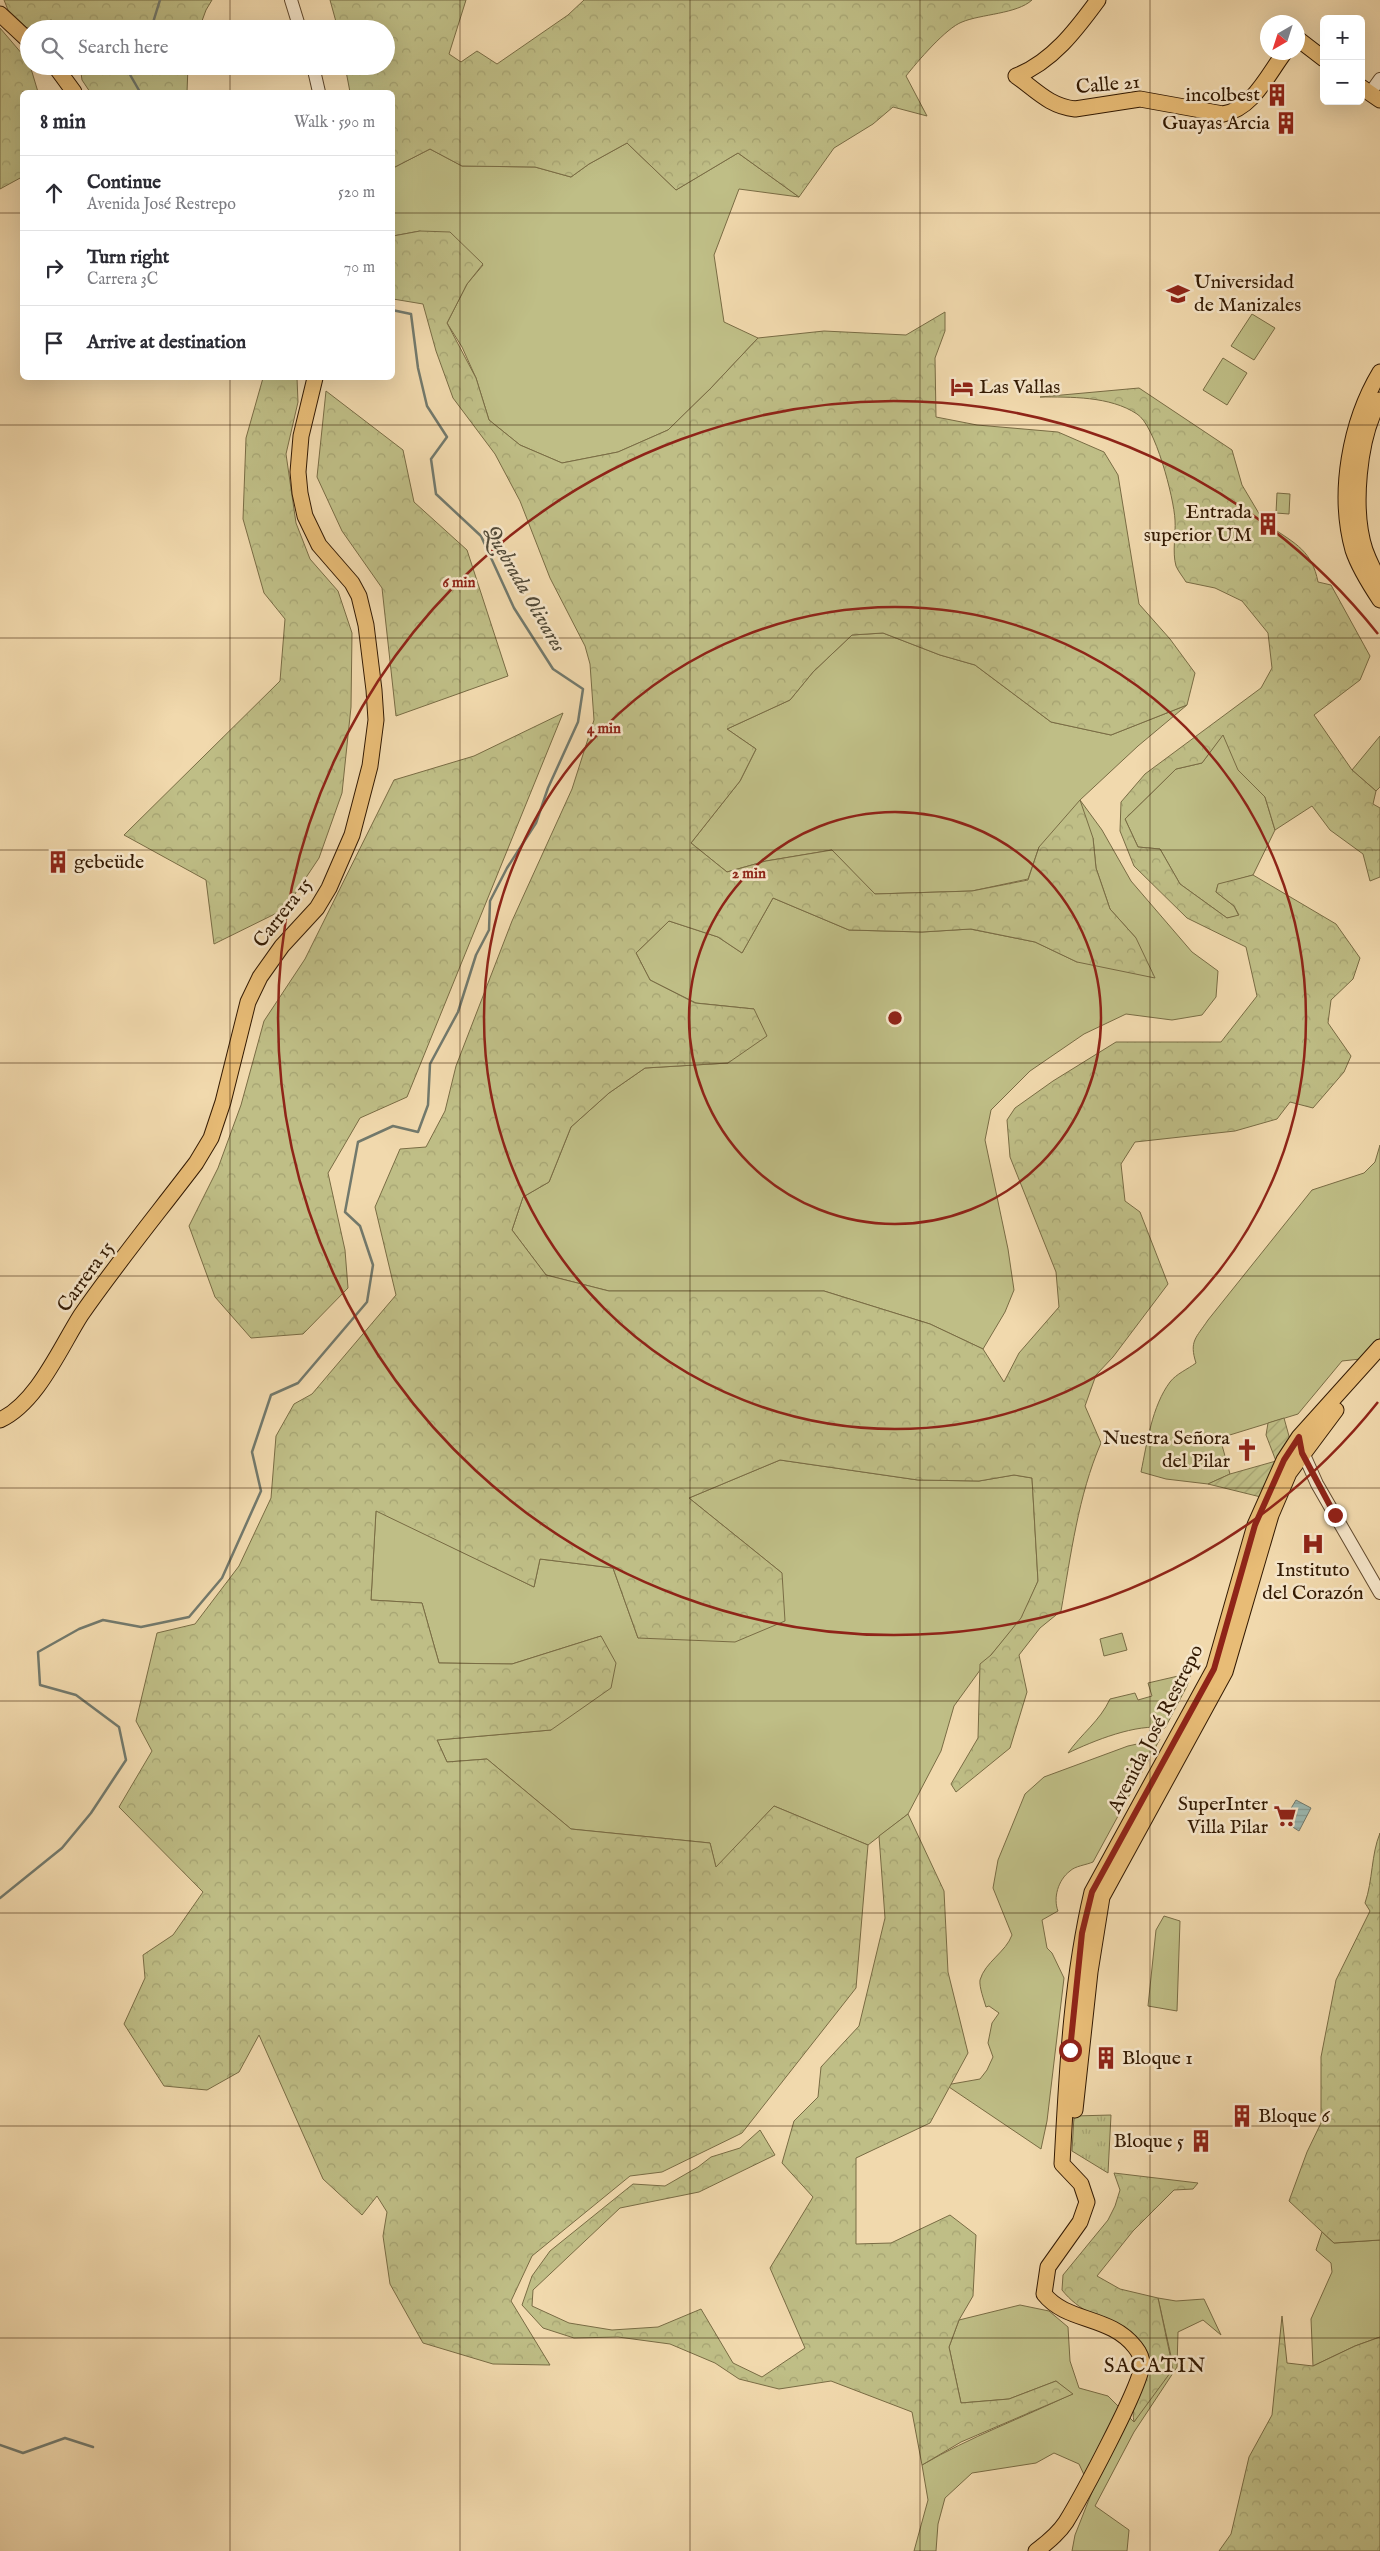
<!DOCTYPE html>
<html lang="en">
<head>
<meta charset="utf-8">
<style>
  body { margin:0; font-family:"IM FELL English",serif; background:#f7f7f7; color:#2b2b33 }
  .controls { position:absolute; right:15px; top:15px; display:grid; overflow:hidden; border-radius:8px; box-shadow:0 5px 20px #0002 }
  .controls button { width:45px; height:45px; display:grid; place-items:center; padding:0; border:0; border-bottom:1px solid #e1e1e2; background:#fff; color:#2b2b33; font:25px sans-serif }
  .compass { position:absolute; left:1260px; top:15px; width:45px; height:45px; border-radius:50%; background:#fff; box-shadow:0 5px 20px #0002; rotate:219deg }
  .stop { position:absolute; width:15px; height:15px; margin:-11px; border:4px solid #8f2418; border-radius:50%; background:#fff }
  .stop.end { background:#8f2418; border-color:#fff; box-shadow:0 1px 5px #0008 }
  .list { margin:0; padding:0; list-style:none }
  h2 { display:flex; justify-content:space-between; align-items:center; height:65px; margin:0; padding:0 20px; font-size:21px }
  h2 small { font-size:16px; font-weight:400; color:#7c7c81 }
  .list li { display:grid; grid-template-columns:32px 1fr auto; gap:15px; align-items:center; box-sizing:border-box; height:75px; padding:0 20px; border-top:1px solid #e1e1e2 }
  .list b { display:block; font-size:19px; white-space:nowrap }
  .list p { margin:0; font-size:16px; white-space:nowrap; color:#7c7c81 }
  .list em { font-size:16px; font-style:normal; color:#7c7c81 }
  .icon { flex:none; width:28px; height:28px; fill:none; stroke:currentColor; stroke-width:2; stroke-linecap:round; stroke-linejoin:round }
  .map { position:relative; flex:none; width:1380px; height:2551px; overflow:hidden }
  .search { position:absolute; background:#fff; box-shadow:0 5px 20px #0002; left:20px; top:20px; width:375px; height:55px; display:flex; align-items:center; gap:12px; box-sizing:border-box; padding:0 18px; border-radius:28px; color:#7c7c81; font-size:19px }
  .panel { position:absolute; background:#fff; box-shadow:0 5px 20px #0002; left:20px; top:90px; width:375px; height:290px; border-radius:8px }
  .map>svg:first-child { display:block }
  .grass { fill:#bfbe86; stroke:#796c44 }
  .forest { fill:url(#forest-crowns); stroke:#796c44 }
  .park { fill:url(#park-tufts); stroke:#796c44 }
  .garden { fill:url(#garden-furrows); stroke:#796c44 }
  .water { fill:url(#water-rules); stroke:#72796c }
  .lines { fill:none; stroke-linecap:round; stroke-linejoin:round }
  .stream { stroke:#72796c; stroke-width:2.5 }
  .minor-casing { stroke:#624a2e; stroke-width:14 }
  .major-casing { stroke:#331a03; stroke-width:17 }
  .minor { stroke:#f6e6ca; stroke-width:12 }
  .major { stroke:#e8bc76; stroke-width:15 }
  .route { stroke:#8f2418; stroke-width:6 }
  .grid { fill:none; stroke:#331a03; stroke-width:1; stroke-opacity:0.55 }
  .ring { fill:none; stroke:#8f2418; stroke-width:2.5 }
  .labels { text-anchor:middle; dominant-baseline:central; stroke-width:5; stroke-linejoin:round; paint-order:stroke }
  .street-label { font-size:20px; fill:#331a03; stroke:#f6e6ca }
  .poi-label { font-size:20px; fill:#331a03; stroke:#f6e6ca; text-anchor:end }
  .water-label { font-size:21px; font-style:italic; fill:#524a38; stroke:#f6e6ca }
  .neighbourhood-label { font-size:21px; letter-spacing:1px; fill:#331a03; stroke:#f6e6ca }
  .centre { fill:#8f2418; stroke:#f6e6ca; stroke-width:2.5 }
  .ring-label { font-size:15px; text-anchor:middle; font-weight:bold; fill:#8f2418; stroke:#f6e6ca; stroke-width:5; stroke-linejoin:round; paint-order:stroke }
</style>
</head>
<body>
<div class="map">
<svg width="1380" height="2551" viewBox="0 0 1380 2551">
  <defs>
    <pattern id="forest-crowns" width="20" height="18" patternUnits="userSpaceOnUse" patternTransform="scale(1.25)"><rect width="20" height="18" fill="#bfbe86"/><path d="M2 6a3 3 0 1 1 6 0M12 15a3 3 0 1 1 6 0" fill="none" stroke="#a5a372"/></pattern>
    <pattern id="park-tufts" width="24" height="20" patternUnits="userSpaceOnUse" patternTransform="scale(1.25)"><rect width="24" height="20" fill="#bfbe86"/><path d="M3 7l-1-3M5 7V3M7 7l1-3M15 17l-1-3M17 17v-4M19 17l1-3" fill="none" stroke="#a5a372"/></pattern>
    <pattern id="garden-furrows" width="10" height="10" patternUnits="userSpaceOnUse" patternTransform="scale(1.25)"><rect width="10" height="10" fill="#bfbe86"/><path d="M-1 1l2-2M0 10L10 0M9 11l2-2" fill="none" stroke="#a5a372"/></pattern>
    <pattern id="water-rules" width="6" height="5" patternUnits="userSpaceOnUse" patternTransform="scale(1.25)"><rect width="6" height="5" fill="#9cb9b2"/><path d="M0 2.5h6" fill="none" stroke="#879e97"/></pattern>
  </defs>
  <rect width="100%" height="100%" fill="#f1d9ad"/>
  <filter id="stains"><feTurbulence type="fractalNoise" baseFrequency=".004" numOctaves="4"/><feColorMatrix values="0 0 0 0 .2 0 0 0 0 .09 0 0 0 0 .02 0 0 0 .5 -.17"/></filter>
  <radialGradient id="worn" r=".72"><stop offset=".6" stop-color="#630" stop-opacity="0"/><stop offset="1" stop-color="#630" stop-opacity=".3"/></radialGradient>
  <path class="grass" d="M627,143L676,190L738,153L799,197L739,189L714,255L724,322L758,338L711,388L668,430L618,452L562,463L520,445L489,420L476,378L462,347L447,323L467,284L483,265L420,231L393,236V168L430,149L462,166L535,167L571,177L589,164Z
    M1252,314L1275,328L1254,360L1231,346Z
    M1223,358L1247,373L1227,405L1203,390Z
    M1277,493L1290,494L1289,514L1276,513Z
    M883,633L940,655L975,665L1051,722L1111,735L1187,705L1138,746L1080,800L1102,830L1131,881L1192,952L1218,971L1216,997L1202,1015L1172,1020L1126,1014L1084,1034L1030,1071L991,1110L985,1140L1008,1249L1014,1290L1005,1312L983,1349L930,1324L824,1291H609L546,1275L512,1230L523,1197L549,1182L571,1127L609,1093L645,1068L728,1063L754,1009L696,1003L650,980L636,953L669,921L718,937L742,953L773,898L849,930L922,932L970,929L1035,942L1077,962L1136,938L1110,909L1096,868L1093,838L1039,847L1028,879L972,891L874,894L832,850L766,861L727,872L691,843L740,781L756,749L727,729L790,700L813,672L852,635Z
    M1223,734L1265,797L1275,830L1253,875L1218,885L1216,892L1234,906L1239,916L1227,918L1180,884L1160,849L1138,847L1125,819L1176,769L1202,763Z
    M1380,736V787L1376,791L1352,770Z
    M1380,1145V1347L1370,1358L1342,1361L1298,1414L1220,1438L1230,1474L1208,1484L1166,1479L1141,1472C1147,1443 1152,1406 1170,1382C1176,1374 1188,1369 1196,1363C1189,1341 1196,1338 1208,1320L1312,1190L1364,1173L1375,1162Z
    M780,1460L918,1480L979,1481L1014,1475L1032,1478L1038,1581L1022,1618L991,1655L954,1706L941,1751L908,1814L868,1845L774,1806L716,1868L710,1843L571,1829L487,1759L447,1762L437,1740L551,1730L601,1636L512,1664L439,1663L422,1603L371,1600L376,1510L534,1587L540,1559L613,1568L638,1638L782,1573L689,1498Z
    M1122,1633L1127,1650L1104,1656L1100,1639Z
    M1191,1673L1187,1686L1165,1728C1137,1723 1093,1741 1068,1753C1081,1734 1100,1721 1110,1699L1135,1693L1138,1700L1152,1696L1148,1683Z
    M1160,1739L1093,1862C1086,1865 1075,1866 1070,1871C1058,1880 1053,1898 1058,1911L1042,1920L1047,1948L1052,1953L1064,1978L1047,2121L1041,2149L946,2085L980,2079L987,2070L993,2057L988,2043L992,2023L999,2013L989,2006L986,2007C984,2000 979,1987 980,1980C985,1962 1006,1952 1012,1935L993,1888L998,1860L1025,1794L1044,1777L1128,1746Z
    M1164,1916L1180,1921L1177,2011L1148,2006L1156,1930Z
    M1322,2232L1334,2243L1380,2240V2337L1355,2346L1313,2366L1311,2319L1332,2272L1331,2263L1316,2250Z
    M1158,2298L1176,2301L1204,2299L1221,2335L1203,2320L1178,2332L1177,2367L1134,2432L1095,2506L1129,2530L1127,2551H1072L1075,2535L1092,2492L1079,2464L1054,2453L1036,2463L972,2473L945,2498L938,2524L936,2551H914L928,2500L922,2465C970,2437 1022,2418 1072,2394L1056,2381L1009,2399L961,2403L949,2347L959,2320L1020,2305L1049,2311L1068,2327L1070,2361L1079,2388L1108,2396L1134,2422L1171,2356Z"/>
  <path class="forest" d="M4,0H212L206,10L199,29H75L51,20L27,28L8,10Z
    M330,0H466L449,54L461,62L477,51L497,64L568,15L584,0H1032C1017,14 981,14 962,22C946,28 917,62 906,76L927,116L893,107L873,124L834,148L799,197L738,153L676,190L627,143L589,164L571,177L535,167L462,166L430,149L393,168L392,92H350L345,66H386V29H338Z
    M0,28L29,62L38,92H22V177L0,189Z
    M80,66H188L187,92H90L82,80Z
    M420,231L450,232L483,264L467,284L447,323L476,378L489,420L520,445L562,463L618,452L668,430L711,388L758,338L824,331L906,335L945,312V331L935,358L936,417L977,425L1058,432L1104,452L1118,475L1139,604L1170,639L1195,673L1187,705L1111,735L1051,722L975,665L940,655L883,633L852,635L813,672L790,700L727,729L756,749L740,781L691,843L727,872L766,861L832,850L875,894L972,891L1028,880L1039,847L1080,800L1093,838L1096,868L1110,909L1136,938L1155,978L1077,962L1035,942L971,929L922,932L849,930L773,898L742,953L718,937L669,921L636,953L650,980L695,1003L754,1009L767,1036L728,1063L645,1068L609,1093L571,1127L549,1182L523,1197L512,1230L546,1275L609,1291H824L930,1324L983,1349L1004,1382L1019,1353L1059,1307L1056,1272L1010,1157L1007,1120L1015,1108L1053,1081L1116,1042H1221L1257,996L1246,947L1187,918L1134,866L1120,831L1121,802L1145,774L1261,688L1272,668L1268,633L1242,601L1215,588L1186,582C1183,577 1178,571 1176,566C1172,552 1176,534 1175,520C1174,498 1155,425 1137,414C1110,396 1070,397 1040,397L1139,388L1232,450L1242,485L1264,522L1263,524L1269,530L1271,527C1296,544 1312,551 1318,582L1331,585L1370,656L1360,680L1314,715L1352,770L1376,791L1373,804L1380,808V877L1370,881L1363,854L1330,830L1312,806L1275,830L1265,797L1238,770L1223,735L1202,763L1176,769L1125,819L1138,847L1160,849L1180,884L1227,918L1239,915L1234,906L1216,892L1218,884L1253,875L1336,924L1360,958L1353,979L1331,1000L1328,1023L1351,1056L1344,1072L1313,1108L1290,1102L1277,1119L1235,1131L1135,1142L1121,1164L1125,1201L1140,1212L1168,1284L1113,1357L1096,1375L1085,1406L1101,1443C1078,1496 1071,1555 1061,1611L1040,1628L1019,1655L1027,1692L1010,1748L956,1792L951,1784L978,1738L980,1664L991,1655L1021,1618L1038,1581L1032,1478L1014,1475L979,1481L918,1480L780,1460L689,1498L782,1573L785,1621L735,1642L638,1638L613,1568L540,1559L534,1587L376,1511L371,1600L422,1603L439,1663L512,1664L601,1636L616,1663L611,1688L551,1730L437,1740L447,1762L487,1759L571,1829L710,1843L716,1867L774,1806L868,1845L856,1988L742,2133L662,2172L630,2176L532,2256L511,2301L550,2365L493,2364L423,2343L390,2284L383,2236L387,2212L377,2196L362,2215L323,2179L259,2035L239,2072L207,2090L164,2086L124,2024L145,1978L143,1955L173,1935L203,1892L119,1807L152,1751L136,1721L157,1633L195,1624L239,1566L271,1498L276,1436L294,1404L312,1394L396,1295L375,1207L400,1149L426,1147L445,1111L456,1066L512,921L572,789L594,720L590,664L585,646L550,578L520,501L495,454L453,398L436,351L423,304L393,299V236Z
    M263,378H297L298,402L286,454L296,523L310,559L338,591L352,633L351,707L342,793L319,858L285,909L214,944L206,880L124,835L280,681L285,619L264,593L243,519L246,438Z
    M326,391L403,450L414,502L467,550L508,676L396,716L382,588L342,531L317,477Z
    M563,713L407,1097L360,1118L328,1173L345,1250L348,1288L303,1334L251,1338L215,1297L189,1226L218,1168L241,1105L264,1021L305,959L394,780L474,756Z
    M908,1814L944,1891L948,1972L968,2053L930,2123L856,2158V2244L891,2243L950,2215L976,2235L973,2296L959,2320L949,2347L961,2403L1009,2399L1056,2381L1073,2394L961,2442L922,2465L912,2412L831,2381L779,2389L739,2379L715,2363L670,2344L618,2337L574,2338L543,2328L522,2305L532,2276L550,2251L633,2184L665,2186L698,2167L711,2157L740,2148L760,2130L775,2155L699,2192L620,2208L533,2290L532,2306L569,2323L612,2330L658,2327L701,2309L733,2363L762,2377L805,2348L770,2268L813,2197L782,2163L794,2121L818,2097L821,2067L859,2026L885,1918L879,1836Z
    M1380,1833V2240L1334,2243L1289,2201L1307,2152L1321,2123V2057L1336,1980L1370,1911L1365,1903C1373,1880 1371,1855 1380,1833Z
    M1114,2173L1198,2183L1193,2189L1174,2190L1133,2231L1097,2276L1120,2289L1158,2298L1173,2369L1134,2422C1129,2399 1149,2383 1149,2360C1149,2336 1108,2322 1092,2314C1080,2308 1070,2300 1062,2290L1063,2275L1108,2220L1115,2206L1120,2190Z
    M1282,2316L1287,2363L1313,2366L1355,2346L1380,2337V2551H1219L1231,2534L1249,2457L1272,2415Z"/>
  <path class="park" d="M1111,2115L1108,2173L1072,2151L1074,2116Z"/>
  <path class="garden" d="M1284,1418L1292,1447L1273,1500L1208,1484L1230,1474L1276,1461L1266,1435L1268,1423Z"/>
  <path class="water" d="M1296,1800L1311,1808L1299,1831L1291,1826L1297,1814L1290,1810Z"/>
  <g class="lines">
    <path class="stream" d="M151,29L160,0
      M125,66L140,92
      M0,1898L62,1848L91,1813L126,1760L119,1727L76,1695L40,1685L38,1652L79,1629L103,1620L141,1627L189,1617L222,1578L261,1491L252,1452L271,1395L298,1383L367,1302L373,1265L360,1226L345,1212L358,1142L393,1126L418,1132L428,1105L430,1064L458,1012L476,955L489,930L490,901L507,868L536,823L548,788L578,722L583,689L553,669L514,608L481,536L436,494L431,459L447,437L427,406L418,368L411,314L392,310
      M0,2445L23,2453L65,2438L93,2447"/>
    <defs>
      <path id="minor" d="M291,0L300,29
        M313,66L319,92
        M1370,93L1380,79
        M1301,1448L1317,1484L1380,1593"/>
      <path id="major" d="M0,14L29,41
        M1298,39L1324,59
        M55,66L74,92
        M1016,76C1036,90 1049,106 1075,109L1140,99L1223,114C1253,109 1268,74 1285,52
        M1016,76C1052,62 1076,30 1098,0
        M1361,87L1380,100
        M1380,372C1350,422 1337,493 1353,550C1359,568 1370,585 1380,600
        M1380,400C1358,437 1352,510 1365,550C1369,561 1374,571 1380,582
        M0,1420C37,1403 60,1348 81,1315C117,1263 158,1213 196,1163L211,1138L223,1102L248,1002L260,977L282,946L317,908L329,888L352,835L370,766L376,720L374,690L366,625L359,596L352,583L319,545L305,516L300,493L298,472L301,436L315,378
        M1075,2110L1090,1972L1102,1897L1225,1672L1271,1515L1289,1473L1336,1410
        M1036,2551C1047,2543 1058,2534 1066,2522C1080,2499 1142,2385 1142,2364C1142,2357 1139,2352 1135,2347C1110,2315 1067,2323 1044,2294L1048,2267L1080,2222L1087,2202L1081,2184L1062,2164C1067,2073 1071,1981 1092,1892L1214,1669L1255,1525L1284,1460L1299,1437L1380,1347"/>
    </defs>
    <use href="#minor" class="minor-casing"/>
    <use href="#major" class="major-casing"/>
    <use href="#minor" class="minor"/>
    <use href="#major" class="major"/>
  </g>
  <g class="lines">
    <path class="route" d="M1070,2050L1082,1933L1092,1892L1214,1669L1255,1525L1284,1460L1299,1437L1302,1453L1335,1515"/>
  </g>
  <path class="grid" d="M230,0V29M460,0V2551M690,0V2551M920,0V2551M1150,0V2551M230,66V92M0,213H22M392,213H1380M230,378V2551M0,425H1380M0,638H1380M0,850H1380M0,1063H1380M0,1276H1380M0,1488H1380M0,1701H1380M0,1913H1380M0,2126H1380M0,2338H1380"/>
  <g class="ring">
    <circle cx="895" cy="1018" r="206"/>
    <circle cx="895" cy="1018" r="411"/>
    <path d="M1378 1402A617 617 0 1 1 1378 634"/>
  </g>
  <defs>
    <symbol id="building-bare" viewBox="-9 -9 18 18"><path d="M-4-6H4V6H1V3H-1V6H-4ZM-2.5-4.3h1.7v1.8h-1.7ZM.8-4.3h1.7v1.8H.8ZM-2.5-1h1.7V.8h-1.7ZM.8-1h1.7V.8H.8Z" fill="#8f2418" stroke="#f6e6ca" stroke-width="2.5" paint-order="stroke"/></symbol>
    <symbol id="university-bare" viewBox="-9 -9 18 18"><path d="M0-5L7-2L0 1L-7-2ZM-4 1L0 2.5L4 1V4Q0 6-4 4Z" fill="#8f2418" stroke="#f6e6ca" stroke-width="2.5" paint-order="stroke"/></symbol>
    <symbol id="hotel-bare" viewBox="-9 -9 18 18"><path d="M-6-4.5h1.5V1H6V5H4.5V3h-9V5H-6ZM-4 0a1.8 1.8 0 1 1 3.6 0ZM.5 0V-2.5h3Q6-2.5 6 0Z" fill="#8f2418" stroke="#f6e6ca" stroke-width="2.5" paint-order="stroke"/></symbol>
    <symbol id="church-bare" viewBox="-9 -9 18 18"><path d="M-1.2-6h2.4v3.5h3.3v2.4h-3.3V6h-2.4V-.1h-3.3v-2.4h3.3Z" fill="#8f2418" stroke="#f6e6ca" stroke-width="2.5" paint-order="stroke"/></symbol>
    <symbol id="hospital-bare" viewBox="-9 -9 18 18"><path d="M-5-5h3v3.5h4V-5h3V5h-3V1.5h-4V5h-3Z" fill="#8f2418" stroke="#f6e6ca" stroke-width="2.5" paint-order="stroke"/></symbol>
    <symbol id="supermarket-bare" viewBox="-9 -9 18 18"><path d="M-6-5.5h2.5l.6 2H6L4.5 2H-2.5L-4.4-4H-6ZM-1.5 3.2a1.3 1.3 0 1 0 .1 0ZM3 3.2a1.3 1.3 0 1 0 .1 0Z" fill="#8f2418" stroke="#f6e6ca" stroke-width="2.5" paint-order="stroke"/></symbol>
  </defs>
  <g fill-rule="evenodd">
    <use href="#building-bare" x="1261" y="79" width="32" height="32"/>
    <use href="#building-bare" x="1270" y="107" width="32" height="32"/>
    <use href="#university-bare" x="1162" y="278" width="32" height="32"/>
    <use href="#hotel-bare" x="946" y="371" width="32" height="32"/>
    <use href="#building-bare" x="1252" y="508" width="32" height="32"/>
    <use href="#building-bare" x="42" y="846" width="32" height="32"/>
    <use href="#church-bare" x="1231" y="1434" width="32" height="32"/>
    <use href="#hospital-bare" x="1297" y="1528" width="32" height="32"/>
    <use href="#supermarket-bare" x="1269" y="1800" width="32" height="32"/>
    <use href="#building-bare" x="1090" y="2042" width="32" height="32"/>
    <use href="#building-bare" x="1226" y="2100" width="32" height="32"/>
    <use href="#building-bare" x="1185" y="2125" width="32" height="32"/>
  </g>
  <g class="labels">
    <g class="street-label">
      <text transform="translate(1108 85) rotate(-5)">Calle 21</text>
      <text transform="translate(283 913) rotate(-52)">Carrera 15</text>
      <text transform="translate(86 1277) rotate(-54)">Carrera 15</text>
      <text transform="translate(1156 1729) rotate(-63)">Avenida José Restrepo</text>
    </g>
    <g class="poi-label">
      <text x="1260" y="95">incolbest</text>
      <text x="1270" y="123">Guayas Arcia</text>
      <text x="1194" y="282" text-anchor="start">Universidad<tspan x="1194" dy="23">de Manizales</tspan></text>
      <text x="979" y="387" text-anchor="start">Las Vallas</text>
      <text x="1252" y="512">Entrada<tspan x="1252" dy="23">superior UM</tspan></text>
      <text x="74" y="862" text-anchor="start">gebeüde</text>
      <text x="1230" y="1438">Nuestra Señora<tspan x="1230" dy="23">del Pilar</tspan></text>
      <text x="1313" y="1570" text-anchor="middle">Instituto<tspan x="1313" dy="23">del Corazón</tspan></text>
      <text x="1268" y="1804">SuperInter<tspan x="1268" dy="23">Villa Pilar</tspan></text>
      <text x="1122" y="2058" text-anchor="start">Bloque 1</text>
      <text x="1258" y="2116" text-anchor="start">Bloque 6</text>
      <text x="1184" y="2141">Bloque 5</text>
    </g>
    <g class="water-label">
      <text transform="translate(524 589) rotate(60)">Quebrada Olivares</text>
    </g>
    <g class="neighbourhood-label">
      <text x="1155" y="2366">SACATIN</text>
    </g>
  </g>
  <circle cx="895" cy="1018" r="8" class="centre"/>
  <g class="ring-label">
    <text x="459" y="587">6 min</text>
    <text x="604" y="733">4 min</text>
    <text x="749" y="878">2 min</text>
  </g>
  <rect width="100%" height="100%" filter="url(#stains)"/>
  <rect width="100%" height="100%" fill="url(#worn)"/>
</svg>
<div class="controls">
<button>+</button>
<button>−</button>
</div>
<svg class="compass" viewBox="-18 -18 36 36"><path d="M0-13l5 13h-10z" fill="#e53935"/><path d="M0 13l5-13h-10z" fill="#7c7c81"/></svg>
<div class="stop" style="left:1070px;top:2050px"></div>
<div class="stop end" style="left:1335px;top:1515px"></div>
<div class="search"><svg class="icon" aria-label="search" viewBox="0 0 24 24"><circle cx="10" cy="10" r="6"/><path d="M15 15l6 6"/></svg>Search here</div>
<section class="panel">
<h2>8 min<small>Walk · 590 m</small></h2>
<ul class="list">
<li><svg class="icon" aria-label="ahead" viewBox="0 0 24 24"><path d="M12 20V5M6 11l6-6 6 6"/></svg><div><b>Continue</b><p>Avenida José Restrepo</p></div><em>520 m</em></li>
<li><svg class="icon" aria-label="right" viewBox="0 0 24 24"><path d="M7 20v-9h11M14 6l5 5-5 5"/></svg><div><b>Turn right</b><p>Carrera 3C</p></div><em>70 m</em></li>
<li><svg class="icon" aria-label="arrive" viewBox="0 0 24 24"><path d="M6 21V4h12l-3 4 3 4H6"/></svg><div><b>Arrive at destination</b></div></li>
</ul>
</section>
</div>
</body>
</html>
